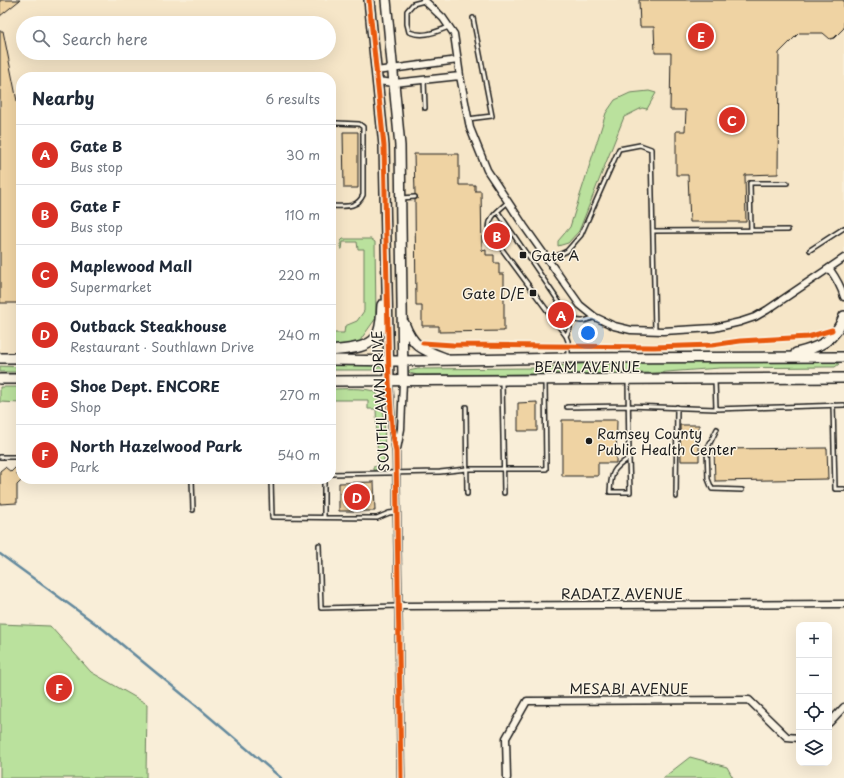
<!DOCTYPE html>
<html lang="en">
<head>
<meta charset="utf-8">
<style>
  body { margin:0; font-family:"Playpen Sans",sans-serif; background:#f6f6f7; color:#1f2937 }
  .controls { position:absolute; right:12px; bottom:12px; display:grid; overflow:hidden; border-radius:8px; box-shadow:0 4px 16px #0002 }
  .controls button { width:36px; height:36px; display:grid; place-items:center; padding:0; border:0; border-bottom:1px solid #e0e1e3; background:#fff; color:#1f2937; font:20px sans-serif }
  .you { position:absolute; left:588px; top:333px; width:14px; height:14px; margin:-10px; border:3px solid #fff; border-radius:50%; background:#1a73e8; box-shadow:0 0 0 6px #1a73e833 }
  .badge { display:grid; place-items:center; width:26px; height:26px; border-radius:50%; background:#d93025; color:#fff; font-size:13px; font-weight:700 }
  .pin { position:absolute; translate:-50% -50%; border:2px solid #fff; box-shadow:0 1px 4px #0006 }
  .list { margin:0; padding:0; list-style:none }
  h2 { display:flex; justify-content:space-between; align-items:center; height:52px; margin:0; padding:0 16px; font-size:17px }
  h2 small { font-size:13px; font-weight:400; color:#747a83 }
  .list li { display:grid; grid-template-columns:26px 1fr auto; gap:12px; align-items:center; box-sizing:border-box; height:60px; padding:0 16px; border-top:1px solid #e0e1e3 }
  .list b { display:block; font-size:15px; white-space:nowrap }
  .list p { margin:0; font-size:13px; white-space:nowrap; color:#747a83 }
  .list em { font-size:13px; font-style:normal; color:#747a83 }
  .icon { flex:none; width:22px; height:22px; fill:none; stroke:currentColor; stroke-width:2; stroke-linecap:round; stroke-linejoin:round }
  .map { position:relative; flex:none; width:844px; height:778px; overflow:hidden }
  .search { position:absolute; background:#fff; box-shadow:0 4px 16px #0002; left:16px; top:16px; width:320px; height:44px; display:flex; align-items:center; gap:10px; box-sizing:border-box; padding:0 14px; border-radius:22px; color:#747a83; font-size:15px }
  .panel { position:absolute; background:#fff; box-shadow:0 4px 16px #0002; left:16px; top:72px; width:320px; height:412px; border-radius:16px }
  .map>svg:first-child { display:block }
  .built { fill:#f6e6c8; fill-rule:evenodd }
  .green { fill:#bae19d; stroke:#6b7e5c }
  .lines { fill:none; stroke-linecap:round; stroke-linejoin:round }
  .stream { stroke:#63899d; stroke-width:2.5 }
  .building { fill:#efd3a3; stroke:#1c1c1c }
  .lane-casing { stroke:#1c1c1c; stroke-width:6 }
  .street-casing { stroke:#1c1c1c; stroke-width:9 }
  .secondary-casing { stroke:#1c1c1c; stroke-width:12 }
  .lane { stroke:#fcf5e5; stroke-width:3 }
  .street { stroke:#fcf5e5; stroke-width:6 }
  .secondary { stroke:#fcf5e5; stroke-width:9 }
  .cycleway-casing { stroke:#fcf5e5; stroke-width:8 }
  .cycleway { stroke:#e8590c; stroke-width:5 }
  .poi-dot { fill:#1c1c1c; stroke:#fcf5e5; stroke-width:1.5 }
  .labels { text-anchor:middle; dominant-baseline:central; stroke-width:3; stroke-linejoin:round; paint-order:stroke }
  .poi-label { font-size:14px; fill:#1c1c1c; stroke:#fcf5e5; text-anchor:start }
  .street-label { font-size:14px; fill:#1c1c1c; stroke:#fcf5e5 }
</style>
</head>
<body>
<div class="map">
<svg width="844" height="778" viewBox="0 0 844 778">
  <rect width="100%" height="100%" fill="#f9eed8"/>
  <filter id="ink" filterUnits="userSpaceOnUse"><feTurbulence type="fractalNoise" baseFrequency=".025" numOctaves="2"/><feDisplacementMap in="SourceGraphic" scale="8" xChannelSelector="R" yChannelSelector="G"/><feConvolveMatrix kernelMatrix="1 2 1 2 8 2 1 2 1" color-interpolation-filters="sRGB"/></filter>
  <g filter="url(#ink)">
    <path class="built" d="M0,0H844V350H403L401,348L390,360H331V77H21V357H0ZM23,23H329V53H23Z"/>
    <path class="green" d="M649,91L656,93L647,109L642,108L624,117L579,231L568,243L558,246V241L570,227L606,113L615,100L630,93Z
      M343,239H371L375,242L376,318L361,339V343L355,345L331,347V333H344L345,326L357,321L364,311V249H358L357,242H343L342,249H341V241Z
      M830,361L839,364L835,367H827L720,368L653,373L417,375L410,373L408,371L418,369L534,368L593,363Z
      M331,364H375L381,366L383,368L377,370H331Z
      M0,366L21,367V372H0Z
      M0,387H21V403L0,402Z
      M331,389C342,389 366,387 375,392C388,402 384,446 384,462V465L376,470H373V467L378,466L376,409H368V400H331Z
      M0,624L50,626L91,672L147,704L146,778H0Z
      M690,757L727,767L733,778H663Z"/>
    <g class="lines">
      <path class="stream" d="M0,554L103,629L199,708L281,778"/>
    </g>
    <path class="building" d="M0,0H20L0,16Z
      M639,0H844V28L834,38L830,39L823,33H799L779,53L778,174L745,175L746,222H690L688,175H676V131H685L686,110H670L671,53H655L654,27H640Z
      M0,31H3L20,116L19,303H0Z
      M343,132H358V188H344Z
      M414,154H459V185H475V191H481L482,251L486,250V255H494V263H499V274H504V331L439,332V326H422V306H416L415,200L418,197L415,194Z
      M537,402V431H518V403Z
      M562,420H617L616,463H598V476H562Z
      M680,425H699V461H681Z
      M827,448L828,479L715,481L714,449Z
      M5,467L11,472L16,467L17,475L22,480L17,485V503L0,504V471Z
      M374,482L375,511H339V483Z"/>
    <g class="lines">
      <defs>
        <path id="lane" d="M424,1L413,4L407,11V24L409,32C424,38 435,32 449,27
          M424,80L425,108
          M468,119L492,116L473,18
          M401,198L415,197
          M508,202C498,211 486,218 490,233L566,336L568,341V357
          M331,206C344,206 357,209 363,195V127L359,124L337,123
          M498,212L570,318C580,323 586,321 595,317
          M751,230L750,183H787
          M653,231L788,230
          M810,250L844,228
          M549,260L567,251L581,235L619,149L640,145L651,149L655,331
          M566,336L570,328V318
          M628,380L629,458C613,469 611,472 610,492H630L629,458
          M715,380L716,409L844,405
          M502,381L504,493
          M833,405L835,489H844
          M466,407L467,494
          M567,407L628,406L716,409
          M717,429L707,449L708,479L712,489L742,490
          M0,457H21
          M331,474L440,472L467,469H546L545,380
          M192,479L193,510
          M271,479L272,517L377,518L389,513L397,512
          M324,479V517
          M676,497L677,407
          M319,545L321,608L399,606"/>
        <path id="street" d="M424,0L443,18L454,34L460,76L470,128L487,170L524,226L580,305L595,317L614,326L631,330L663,331L714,328L740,322L755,317L767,310L844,258
          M376,71L458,60
          M377,81L394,83L460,76
          M829,268C836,278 841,286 844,297
          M389,381L392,428L396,452L401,778
          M397,449L401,429L403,381
          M399,606L844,604
          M829,723L844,707
          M507,778L506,738L527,701L749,700L787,737L799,738"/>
        <path id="secondary" d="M369,0L384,146L389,381
          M386,0L400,146L403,381
          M404,323C413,347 423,350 445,358
          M331,351C344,349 368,349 376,337C382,328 381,315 382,305
          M796,353C820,347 835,341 844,316
          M0,358H21
          M331,360L403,361L568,358L844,357
          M0,379H21
          M331,381L844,378"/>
      </defs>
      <use href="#lane" class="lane-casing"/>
      <use href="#street" class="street-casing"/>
      <use href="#secondary" class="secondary-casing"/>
      <use href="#lane" class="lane"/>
      <use href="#street" class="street"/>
      <use href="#secondary" class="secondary"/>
      <defs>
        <path id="cycleway" d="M369,0L384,146L389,381L392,428L396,452L401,778
          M423,343L453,345L654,347L712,345L740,341L808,337L832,330"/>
      </defs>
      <use href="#cycleway" class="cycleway-casing"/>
      <use href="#cycleway" class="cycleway"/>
    </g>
  </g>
  <g class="poi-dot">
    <rect x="519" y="251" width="8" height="8" rx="2"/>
    <rect x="529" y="289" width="8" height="8" rx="2"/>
    <circle cx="589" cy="441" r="4"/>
  </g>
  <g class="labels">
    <g class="poi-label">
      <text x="531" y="255">Gate A</text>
      <text x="525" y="293" text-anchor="end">Gate D/E</text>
      <text x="597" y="433">Ramsey County<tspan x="597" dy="16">Public Health Center</tspan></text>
    </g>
    <g class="street-label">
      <text x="587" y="366">BEAM AVENUE</text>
      <text transform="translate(380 401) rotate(-93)">SOUTHLAWN DRIVE</text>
      <text x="622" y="593">RADATZ AVENUE</text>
      <text x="629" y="688">MESABI AVENUE</text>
    </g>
  </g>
</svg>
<div class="controls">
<button>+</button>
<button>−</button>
<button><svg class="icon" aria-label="locate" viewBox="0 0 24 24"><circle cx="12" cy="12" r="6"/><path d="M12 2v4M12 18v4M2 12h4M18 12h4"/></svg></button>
<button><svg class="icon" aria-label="layers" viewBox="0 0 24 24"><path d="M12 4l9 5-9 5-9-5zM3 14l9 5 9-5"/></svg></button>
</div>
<div class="you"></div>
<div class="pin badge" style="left:561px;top:315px">A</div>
<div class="pin badge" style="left:497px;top:236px">B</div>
<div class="pin badge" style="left:732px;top:120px">C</div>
<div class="pin badge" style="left:357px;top:497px">D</div>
<div class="pin badge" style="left:701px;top:36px">E</div>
<div class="pin badge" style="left:59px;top:688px">F</div>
<div class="search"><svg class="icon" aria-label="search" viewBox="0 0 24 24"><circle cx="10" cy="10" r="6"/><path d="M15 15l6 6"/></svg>Search here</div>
<section class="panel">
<h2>Nearby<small>6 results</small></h2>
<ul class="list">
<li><span class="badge">A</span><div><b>Gate B</b><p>Bus stop</p></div><em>30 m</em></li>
<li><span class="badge">B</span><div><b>Gate F</b><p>Bus stop</p></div><em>110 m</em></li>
<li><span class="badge">C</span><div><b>Maplewood Mall</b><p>Supermarket</p></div><em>220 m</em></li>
<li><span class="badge">D</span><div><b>Outback Steakhouse</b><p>Restaurant · Southlawn Drive</p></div><em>240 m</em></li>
<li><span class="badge">E</span><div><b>Shoe Dept. ENCORE</b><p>Shop</p></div><em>270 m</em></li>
<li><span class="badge">F</span><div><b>North Hazelwood Park</b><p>Park</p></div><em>540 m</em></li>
</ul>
</section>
</div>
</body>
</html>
